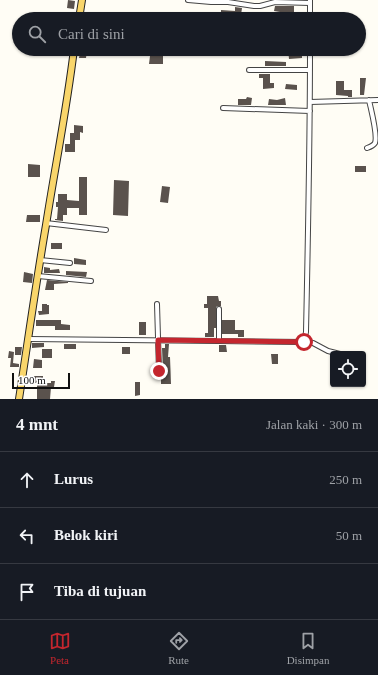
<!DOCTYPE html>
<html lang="id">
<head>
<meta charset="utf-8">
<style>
  body { margin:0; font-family:Georgia,serif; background:#242831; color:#f1f3f6 }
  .controls { position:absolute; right:12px; bottom:12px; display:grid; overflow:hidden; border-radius:4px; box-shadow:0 1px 3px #0004 }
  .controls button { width:36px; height:36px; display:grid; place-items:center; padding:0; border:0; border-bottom:1px solid #363941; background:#171b24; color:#f1f3f6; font:20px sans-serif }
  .scale { position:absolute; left:12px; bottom:10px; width:58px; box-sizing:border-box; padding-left:4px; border:2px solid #111; border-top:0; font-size:11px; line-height:14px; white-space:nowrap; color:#111; -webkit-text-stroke:3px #fff; paint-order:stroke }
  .stop { position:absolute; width:12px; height:12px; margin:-9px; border:3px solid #c4262e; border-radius:50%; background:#fff }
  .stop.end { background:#c4262e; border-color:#fff; box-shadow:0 1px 4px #0008 }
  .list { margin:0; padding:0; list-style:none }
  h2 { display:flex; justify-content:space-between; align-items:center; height:52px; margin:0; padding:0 16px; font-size:17px }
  h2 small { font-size:13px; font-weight:400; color:#9ea1a6 }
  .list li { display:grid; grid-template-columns:26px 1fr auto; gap:12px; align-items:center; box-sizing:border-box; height:56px; padding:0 16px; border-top:1px solid #363941 }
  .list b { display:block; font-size:15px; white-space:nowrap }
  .list em { font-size:13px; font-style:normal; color:#9ea1a6 }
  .icon { flex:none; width:22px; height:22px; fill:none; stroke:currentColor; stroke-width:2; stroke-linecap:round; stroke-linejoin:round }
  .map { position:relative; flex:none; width:378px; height:399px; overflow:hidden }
  .search { position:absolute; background:#171b24; box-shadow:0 1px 3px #0004; left:12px; right:12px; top:12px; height:44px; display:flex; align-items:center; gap:10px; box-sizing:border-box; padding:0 14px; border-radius:22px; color:#9ea1a6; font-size:15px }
  .sheet { height:220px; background:#171b24 }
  nav { display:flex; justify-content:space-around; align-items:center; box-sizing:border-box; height:56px; border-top:1px solid #363941; background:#171b24; font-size:11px; color:#9ea1a6 }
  nav a { display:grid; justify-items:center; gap:2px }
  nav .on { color:#c4262e }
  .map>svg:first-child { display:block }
  .building { fill:#5a524d }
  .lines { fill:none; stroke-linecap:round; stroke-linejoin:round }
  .street-casing { stroke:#444; stroke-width:6 }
  .primary-casing { stroke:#222; stroke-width:8 }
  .street { stroke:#fff; stroke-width:4 }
  .primary { stroke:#f9d66b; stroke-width:6 }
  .route { stroke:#c4262e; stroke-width:5 }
</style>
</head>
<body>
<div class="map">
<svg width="378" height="399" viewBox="0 0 378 399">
  <rect width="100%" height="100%" fill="#fffdf5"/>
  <path class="building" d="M68,0L75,1L74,9L67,8Z
    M275,6H294V12H300V19H279L280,12L274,11Z
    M235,7L242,8L241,15L221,14V10L235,11Z
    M79,49L87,50L86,58H79L80,53L78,52Z
    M288,49H302V58L289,59Z
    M150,56H163V64H149Z
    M265,61L286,62V66H265Z
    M259,74H270V83H274V88L263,89V78H259Z
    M360,78H366L364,95H360Z
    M336,81H344V90H352V97H348V96L336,95Z
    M286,84L297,85V90L285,89Z
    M247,97L252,98L251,105H238V99H246Z
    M285,98L286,105H268L269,99L277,100Z
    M74,125L83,126V133L80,132V140H75V152H65V144H70V133H74Z
    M28,164L40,165V177H28Z
    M355,166H366V172H355Z
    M79,177H87V215H79V208H67V215H63V221L55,220V219H57L58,207H56V202H58V194H67V200L79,201Z
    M114,180L129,181L128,216L113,215Z
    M162,186L170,187L168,203L160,202Z
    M27,215H40V222H26Z
    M51,243H62V249H51Z
    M74,258L86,260V265L74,264Z
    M44,267L50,268V270L59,269L60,273H44Z
    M66,271L87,272L86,277L66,275Z
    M24,272L33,274L32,283L23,282Z
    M47,280L68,282V283L54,284V290H45Z
    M207,296H218L219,301H221V306H218L216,307V328H214V337H205V333H208V308H204V304H207Z
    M42,304H47V305H49V314L39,315L38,311H42Z
    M36,320H61V324L70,325V330H55V326H36Z
    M222,320H235V330H244V337H238V334H222Z
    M139,322H146V335H139Z
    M32,343H44V347L32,348Z
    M64,344H76V349H64Z
    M165,344H169L168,357H170L171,384H161V374L163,372L162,348H165Z
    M219,345H226L227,352H219Z
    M15,347H22L21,355H15Z
    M122,347H130V354H122Z
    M42,349H52V358H42Z
    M9,351L14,352L13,363L19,364V367H10L11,358H8Z
    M271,354H278V364H272Z
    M34,359L42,360V368H33Z
    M34,376H43V383H51V381H55L54,387H51L50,399H37V383H34Z
    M135,382H140V395L135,396Z"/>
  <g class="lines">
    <defs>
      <path id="street" d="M188,0L211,2H228L254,6H260L275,2L310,3
        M310,0V19
        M249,70H310
        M310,102L378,100
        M223,108L310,111
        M367,148C370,147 373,146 375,143C378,135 371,110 369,100
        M46,223L106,230
        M40,260L70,263
        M38,276L91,281
        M157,304L159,371
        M219,309V341
        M29,339L219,341L304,342L313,343L328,351L340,354
        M304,342L306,332C308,238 310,143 310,49"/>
      <path id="primary" d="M79,19L82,0
        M19,399C28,341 36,283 46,225C55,167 67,108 74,49"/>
    </defs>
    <use href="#street" class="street-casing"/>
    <use href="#primary" class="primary-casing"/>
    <use href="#street" class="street"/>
    <use href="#primary" class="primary"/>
  </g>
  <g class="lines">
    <path class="route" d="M159,371L158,340L304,342"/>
  </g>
</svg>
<div class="controls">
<button><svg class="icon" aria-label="locate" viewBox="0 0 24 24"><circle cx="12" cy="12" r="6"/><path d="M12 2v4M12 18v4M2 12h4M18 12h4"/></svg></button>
</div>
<div class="scale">100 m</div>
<div class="stop" style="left:304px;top:342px"></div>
<div class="stop end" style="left:159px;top:371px"></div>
<div class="search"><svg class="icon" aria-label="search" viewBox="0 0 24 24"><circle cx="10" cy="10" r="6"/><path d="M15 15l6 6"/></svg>Cari di sini</div>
</div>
<section class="sheet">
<h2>4 mnt<small>Jalan kaki · 300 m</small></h2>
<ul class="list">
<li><svg class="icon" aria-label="ahead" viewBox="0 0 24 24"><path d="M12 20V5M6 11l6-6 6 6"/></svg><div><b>Lurus</b></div><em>250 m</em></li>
<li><svg class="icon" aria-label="left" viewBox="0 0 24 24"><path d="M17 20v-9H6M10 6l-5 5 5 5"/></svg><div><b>Belok kiri</b></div><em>50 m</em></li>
<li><svg class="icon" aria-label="arrive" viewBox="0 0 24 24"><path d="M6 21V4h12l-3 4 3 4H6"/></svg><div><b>Tiba di tujuan</b></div></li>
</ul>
</section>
<nav>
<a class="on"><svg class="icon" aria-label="map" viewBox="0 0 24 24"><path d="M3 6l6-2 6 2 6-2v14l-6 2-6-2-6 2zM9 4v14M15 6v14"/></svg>Peta</a>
<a><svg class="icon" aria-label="directions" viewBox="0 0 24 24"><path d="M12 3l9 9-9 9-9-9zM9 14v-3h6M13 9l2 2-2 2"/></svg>Rute</a>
<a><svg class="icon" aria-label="saved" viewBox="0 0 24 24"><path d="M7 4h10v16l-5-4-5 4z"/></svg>Disimpan</a>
</nav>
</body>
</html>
